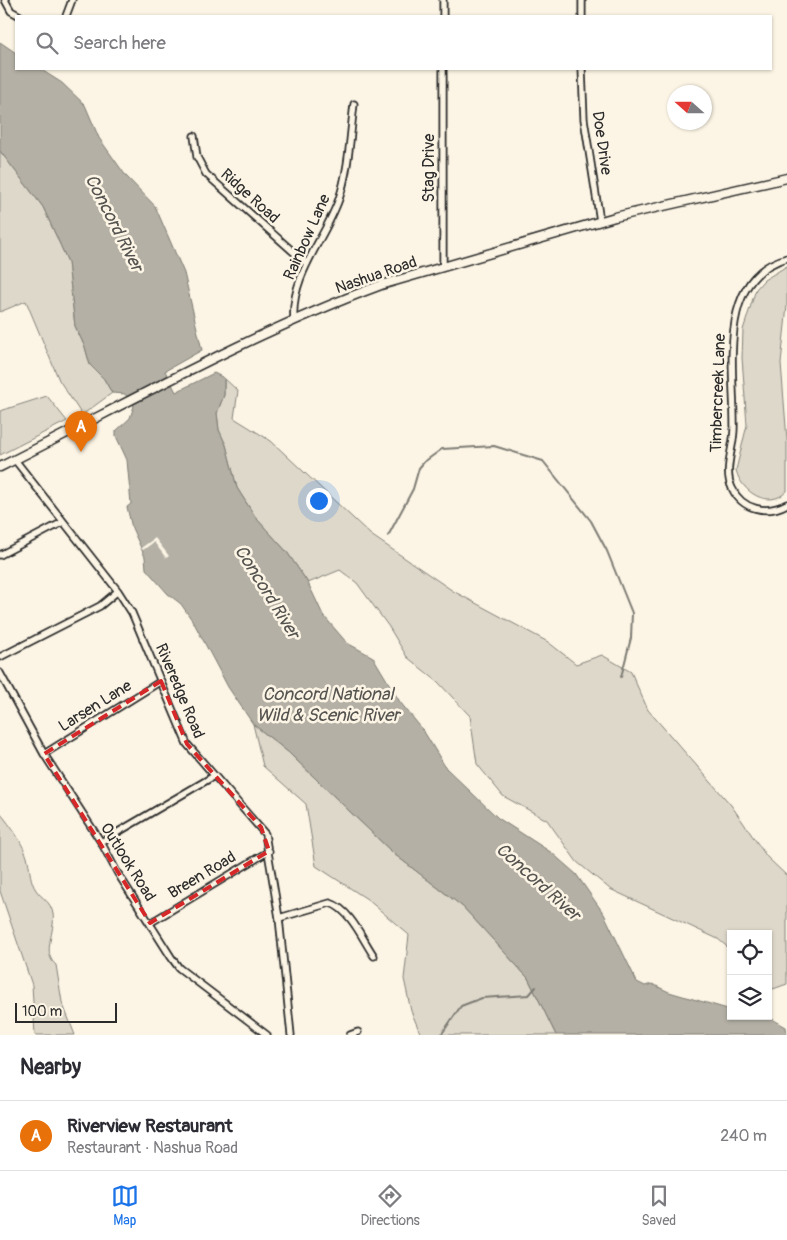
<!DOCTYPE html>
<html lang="en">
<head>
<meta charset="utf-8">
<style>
  body { margin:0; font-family:Pangolin,sans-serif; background:#f2f2f3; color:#2b2b33 }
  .controls { position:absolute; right:15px; bottom:15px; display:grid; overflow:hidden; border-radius:0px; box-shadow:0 1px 4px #0004 }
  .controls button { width:45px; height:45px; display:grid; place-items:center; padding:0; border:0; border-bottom:1px solid #e1e1e2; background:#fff; color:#2b2b33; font:25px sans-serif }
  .compass { position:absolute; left:667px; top:85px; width:45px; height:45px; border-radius:50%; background:#fff; box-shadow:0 1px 4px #0004; rotate:291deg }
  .scale { position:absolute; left:15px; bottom:12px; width:102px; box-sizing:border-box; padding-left:5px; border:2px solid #2b2b2b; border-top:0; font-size:14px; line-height:18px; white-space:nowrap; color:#2b2b2b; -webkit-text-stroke:4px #fcf5e5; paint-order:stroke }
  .you { position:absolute; left:318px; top:500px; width:18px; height:18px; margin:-12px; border:4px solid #fff; border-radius:50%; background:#1a73e8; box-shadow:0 0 0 8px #1a73e833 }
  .badge { display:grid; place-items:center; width:32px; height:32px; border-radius:50%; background:#1a73e8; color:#fff; font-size:16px; font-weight:700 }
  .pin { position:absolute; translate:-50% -41px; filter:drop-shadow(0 1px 2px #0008) }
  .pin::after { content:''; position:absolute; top:26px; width:18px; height:15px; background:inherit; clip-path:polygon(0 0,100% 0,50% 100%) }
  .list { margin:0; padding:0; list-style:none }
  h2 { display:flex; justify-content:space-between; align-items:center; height:65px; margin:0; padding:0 20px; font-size:21px }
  h2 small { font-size:16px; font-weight:400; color:#7c7c81 }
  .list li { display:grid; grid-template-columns:32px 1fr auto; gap:15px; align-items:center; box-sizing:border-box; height:70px; padding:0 20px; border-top:1px solid #e1e1e2 }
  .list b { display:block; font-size:19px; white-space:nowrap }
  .list p { margin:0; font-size:16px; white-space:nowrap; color:#7c7c81 }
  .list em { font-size:16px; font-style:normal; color:#7c7c81 }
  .icon { flex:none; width:28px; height:28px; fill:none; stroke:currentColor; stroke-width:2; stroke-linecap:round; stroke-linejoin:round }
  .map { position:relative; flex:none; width:787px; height:1035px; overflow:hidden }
  .search { position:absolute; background:#fff; box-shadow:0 1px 4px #0004; left:15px; right:15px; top:15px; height:55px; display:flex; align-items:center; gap:12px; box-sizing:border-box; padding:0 18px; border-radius:0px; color:#7c7c81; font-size:19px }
  .sheet { height:135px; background:#fff }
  nav { display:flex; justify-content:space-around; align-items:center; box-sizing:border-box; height:70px; border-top:1px solid #e1e1e2; background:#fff; font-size:14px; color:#7c7c81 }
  nav a { display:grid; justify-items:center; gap:2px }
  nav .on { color:#1a73e8 }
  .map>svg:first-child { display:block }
  .green { fill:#ded8ca; stroke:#84827a }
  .water { fill:#b4b0a5; stroke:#7d7b74 }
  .pier { fill:#fcf5e5 }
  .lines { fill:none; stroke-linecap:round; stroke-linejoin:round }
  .stream { stroke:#7d7b74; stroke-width:2 }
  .street-casing { stroke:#2b2b2b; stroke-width:9 }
  .secondary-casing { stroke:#2b2b2b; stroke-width:11 }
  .street { stroke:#fcf5e5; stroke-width:5.5 }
  .secondary { stroke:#fcf5e5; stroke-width:8 }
  .marked { fill:none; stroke:#d62828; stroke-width:4; stroke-dasharray:10 6; stroke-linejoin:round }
  .labels { text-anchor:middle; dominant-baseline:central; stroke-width:5; stroke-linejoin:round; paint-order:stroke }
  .street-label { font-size:16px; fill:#2b2b2b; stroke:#fcf5e5 }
  .water-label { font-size:18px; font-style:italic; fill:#545350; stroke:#fcf5e5 }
</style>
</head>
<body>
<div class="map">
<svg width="787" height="1035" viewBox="0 0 787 1035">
  <rect width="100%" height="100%" fill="#fcf5e5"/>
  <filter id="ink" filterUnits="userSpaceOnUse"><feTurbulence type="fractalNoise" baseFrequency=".02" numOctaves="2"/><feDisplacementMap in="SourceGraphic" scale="10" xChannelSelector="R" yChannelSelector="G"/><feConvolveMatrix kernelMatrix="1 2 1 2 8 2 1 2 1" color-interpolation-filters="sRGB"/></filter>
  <g filter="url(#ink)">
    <path class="green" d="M0,151L43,207L68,262L75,326L85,347L90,365L104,379L112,393L82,415L59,380L26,301L0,312Z
      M787,266V306L781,363L787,440V491C769,510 741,492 736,470L747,425L742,358L743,330L756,289L764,280Z
      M224,378L238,391L234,418L271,441L371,535L453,591L548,642L576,664L602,655L631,672L648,710L731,805L767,857L787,876V984L773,989L768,984V934H731V950L718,939L610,889L577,862L547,820L503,796L477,764L470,716L438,682L407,657L389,627L357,583L340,570L308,583L287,552L256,518L237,488L226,445L219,430L217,413L224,395Z
      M47,396L67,421L0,455V411Z
      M253,724L288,752L394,854L463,907L528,978L556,1035H421L411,1011L404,979L409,935L367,899L316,866L306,804L263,766Z
      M0,813C11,826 23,843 28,860C30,870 30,881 36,890C42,899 51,901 53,914C56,931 41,953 56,965L62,1002L75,1035H35L32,985L0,891Z"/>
    <path class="water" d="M0,42L16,53V69H40L62,83L85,105L99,138L126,176L155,206L184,273L202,350L165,371L176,392L214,373L224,378V395L217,413L219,430L226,445L237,488L256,518L287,552L308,583L323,615L347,643L373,657L400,702L423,730L446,768L498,818L552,853L576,874L604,914L637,982L645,986L652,984L669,992L731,1010V1016H767L786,1027L787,1035H556L528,978L463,907L394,854L288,752L253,724L228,687L194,623L181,604L168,594L146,569L145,557L132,528L127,507L131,504L127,460L116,436V431L130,418L134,406L125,394L112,393L104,379L90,365L85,347L75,326L68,262L43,207L0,151Z"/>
    <path class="pier" d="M155,538L169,556L166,558L154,542L143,550L141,548Z"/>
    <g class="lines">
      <path class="stream" d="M388,536L413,489L419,468L424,462L442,449L494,446L543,461L591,521L607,551L632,613L631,638L621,677
        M441,1035L461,1006L482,998L529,995L536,987"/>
      <defs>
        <path id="street" d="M5,0L11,11L20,16
          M66,16L72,0
          M443,16V0
          M582,16V0
          M443,69V267
          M582,69L584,119L600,221
          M194,136L197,157L206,174L307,264
          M787,258C715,277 735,373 734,428C734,448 723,470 732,488C742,510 767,515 787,504
          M294,320C290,276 325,239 339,199C349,169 350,136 354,104
          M15,460L118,591L132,613L187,744L265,834L279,918L291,1035
          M0,555L63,522
          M0,657L100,606L118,591
          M0,673L44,754L101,842L117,872L171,957L179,968L267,1035
          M44,754L161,681
          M101,842L214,776
          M279,918L330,903C350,909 363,940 374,956
          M150,923L269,851
          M350,1035L358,1032"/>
        <path id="secondary" d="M0,467C126,404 249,334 381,285L615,217L787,178"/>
      </defs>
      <use href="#street" class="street-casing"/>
      <use href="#secondary" class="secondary-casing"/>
      <use href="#street" class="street"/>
      <use href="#secondary" class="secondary"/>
    </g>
  </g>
  <path class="marked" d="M161,681L187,744L261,827L269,851L150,923L44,754Z"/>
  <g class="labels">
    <g class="street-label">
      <text transform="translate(602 143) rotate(82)">Doe Drive</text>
      <text transform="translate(429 168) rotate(-90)">Stag Drive</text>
      <text transform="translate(250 196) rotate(42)">Ridge Road</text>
      <text transform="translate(307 237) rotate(-66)">Rainbow Lane</text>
      <text transform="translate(376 275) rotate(-19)">Nashua Road</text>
      <text transform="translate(718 393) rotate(-88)">Timbercreek Lane</text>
      <text transform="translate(180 691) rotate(67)">Riveredge Road</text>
      <text transform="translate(95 706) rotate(-32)">Larsen Lane</text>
      <text transform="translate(128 862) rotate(58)">Outlook Road</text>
      <text transform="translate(202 875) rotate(-31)">Breen Road</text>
    </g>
    <g class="water-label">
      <text transform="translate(114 223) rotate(63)">Concord River</text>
      <text transform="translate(267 592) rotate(58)">Concord River</text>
      <text x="328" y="694">Concord National<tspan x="328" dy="21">Wild &amp; Scenic River</tspan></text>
      <text transform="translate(538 882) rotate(42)">Concord River</text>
    </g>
  </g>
</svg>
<div class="controls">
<button><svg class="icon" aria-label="locate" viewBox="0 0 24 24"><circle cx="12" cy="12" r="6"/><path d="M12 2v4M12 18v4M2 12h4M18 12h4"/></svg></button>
<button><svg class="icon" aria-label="layers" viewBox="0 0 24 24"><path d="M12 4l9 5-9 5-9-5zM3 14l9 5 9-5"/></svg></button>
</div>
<svg class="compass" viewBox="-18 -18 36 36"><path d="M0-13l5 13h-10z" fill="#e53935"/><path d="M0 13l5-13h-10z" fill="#7c7c81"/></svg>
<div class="scale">100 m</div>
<div class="you"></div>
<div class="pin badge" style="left:81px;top:452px;background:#e8710a">A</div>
<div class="search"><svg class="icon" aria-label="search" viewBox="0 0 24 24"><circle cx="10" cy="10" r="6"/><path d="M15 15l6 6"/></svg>Search here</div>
</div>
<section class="sheet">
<h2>Nearby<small></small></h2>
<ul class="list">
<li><span class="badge" style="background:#e8710a">A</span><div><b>Riverview Restaurant</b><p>Restaurant · Nashua Road</p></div><em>240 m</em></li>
</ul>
</section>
<nav>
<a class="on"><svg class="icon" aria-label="map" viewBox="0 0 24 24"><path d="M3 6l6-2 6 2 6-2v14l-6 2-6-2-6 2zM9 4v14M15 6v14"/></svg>Map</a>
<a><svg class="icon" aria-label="directions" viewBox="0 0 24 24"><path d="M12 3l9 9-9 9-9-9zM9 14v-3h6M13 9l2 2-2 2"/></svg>Directions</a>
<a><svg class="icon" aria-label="saved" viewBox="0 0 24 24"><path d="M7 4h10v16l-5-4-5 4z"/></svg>Saved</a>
</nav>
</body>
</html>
